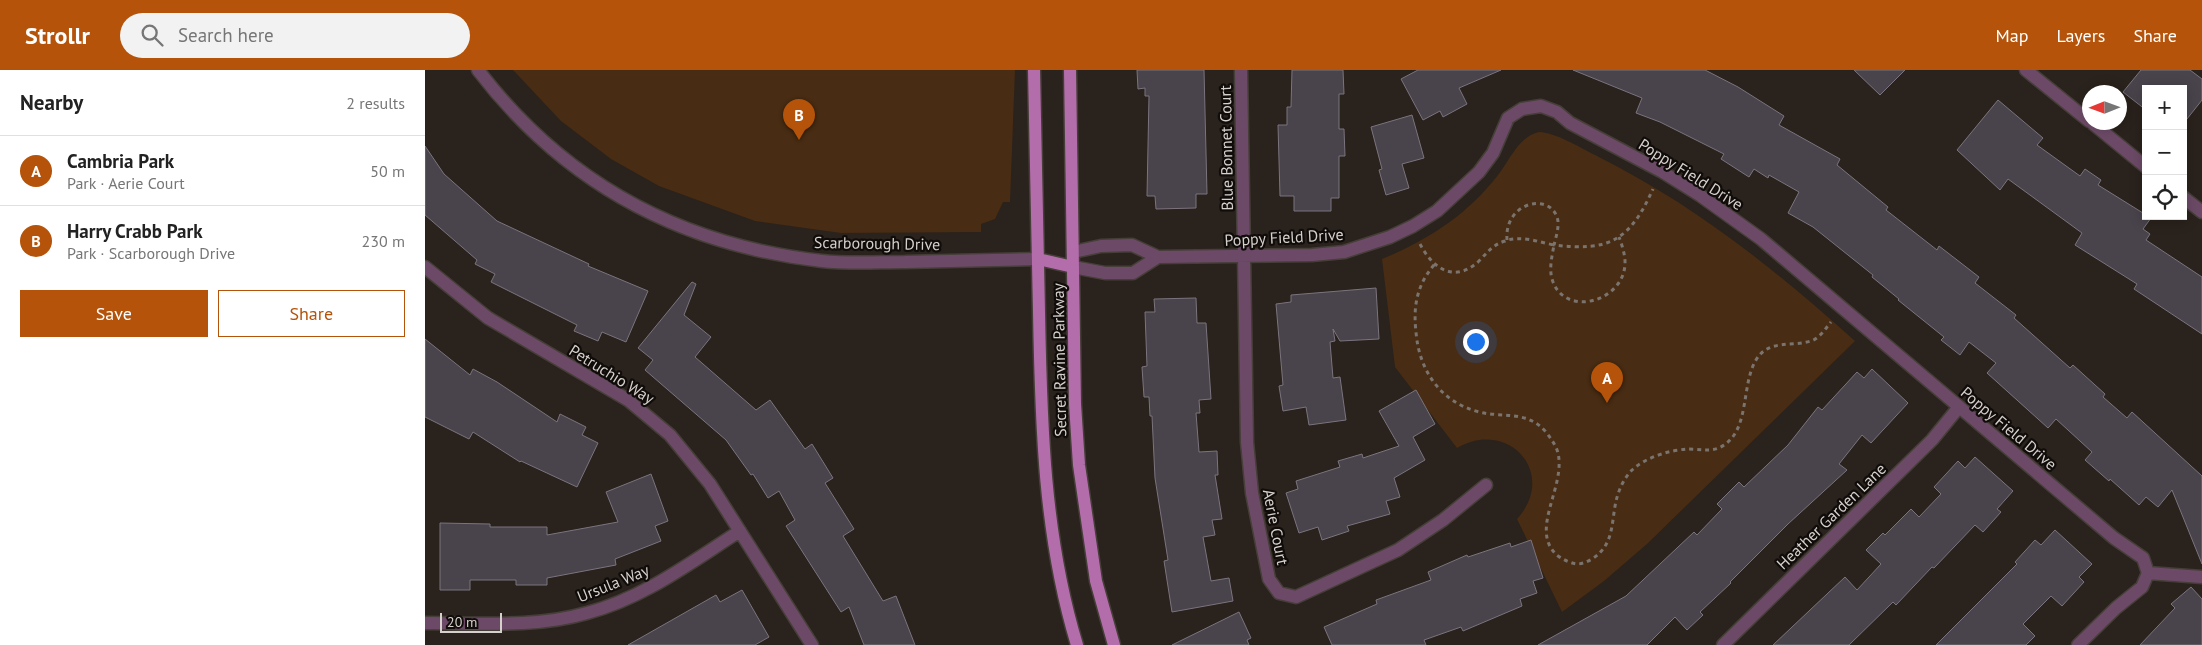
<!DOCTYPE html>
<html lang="en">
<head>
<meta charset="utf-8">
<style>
  body { margin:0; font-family:"PT Sans",sans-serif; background:#f2f2f2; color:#222 }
  .controls { position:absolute; right:15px; top:15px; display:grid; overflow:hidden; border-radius:0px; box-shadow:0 2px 12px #0003 }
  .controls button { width:45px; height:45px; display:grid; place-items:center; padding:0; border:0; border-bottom:1px solid #e0e0e0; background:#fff; color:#222; font:25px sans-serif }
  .compass { position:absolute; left:1657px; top:15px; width:45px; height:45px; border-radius:50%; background:#fff; box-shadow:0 2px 12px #0003; rotate:269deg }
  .scale { position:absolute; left:15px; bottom:12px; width:62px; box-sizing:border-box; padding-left:5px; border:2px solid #d6d0cc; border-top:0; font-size:14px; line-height:18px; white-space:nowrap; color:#d6d0cc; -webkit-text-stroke:4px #100c0a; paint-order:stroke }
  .you { position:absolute; left:1050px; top:271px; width:18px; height:18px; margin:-12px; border:4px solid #fff; border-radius:50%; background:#1a73e8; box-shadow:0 0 0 8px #1a73e833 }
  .badge { display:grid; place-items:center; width:32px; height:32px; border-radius:50%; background:#b45309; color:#fff; font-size:16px; font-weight:700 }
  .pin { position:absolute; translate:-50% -41px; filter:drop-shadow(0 1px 2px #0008) }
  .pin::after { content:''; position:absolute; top:26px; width:18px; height:15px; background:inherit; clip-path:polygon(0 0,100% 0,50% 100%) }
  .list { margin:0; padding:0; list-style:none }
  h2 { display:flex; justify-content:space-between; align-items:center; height:65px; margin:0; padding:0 20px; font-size:21px }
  h2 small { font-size:16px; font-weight:400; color:#767676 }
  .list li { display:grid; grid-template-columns:32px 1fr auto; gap:15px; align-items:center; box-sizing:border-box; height:70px; padding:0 20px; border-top:1px solid #e0e0e0 }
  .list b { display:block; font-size:19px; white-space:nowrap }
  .list p { margin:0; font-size:16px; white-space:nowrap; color:#767676 }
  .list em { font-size:16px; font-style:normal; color:#767676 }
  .actions { display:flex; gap:10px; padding:15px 20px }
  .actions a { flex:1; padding:11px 0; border:1px solid #b45309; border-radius:0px; text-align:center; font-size:18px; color:#b45309 }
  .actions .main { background:#b45309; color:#fff }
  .icon { flex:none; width:28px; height:28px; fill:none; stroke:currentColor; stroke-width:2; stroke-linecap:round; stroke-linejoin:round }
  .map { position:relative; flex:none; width:1777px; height:575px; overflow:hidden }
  header { display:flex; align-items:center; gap:30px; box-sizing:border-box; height:70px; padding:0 25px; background:#b45309; color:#fff }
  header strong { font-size:24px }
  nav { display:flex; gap:28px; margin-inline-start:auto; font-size:18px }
  .search { width:350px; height:45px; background:#f2f2f2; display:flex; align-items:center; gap:12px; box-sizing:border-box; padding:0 18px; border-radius:28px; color:#767676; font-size:19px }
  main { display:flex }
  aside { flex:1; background:#fff }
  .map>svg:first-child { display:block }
  .green { fill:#482c13 }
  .building { fill:#49434b; stroke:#7b747e }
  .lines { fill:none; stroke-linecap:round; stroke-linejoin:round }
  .minor-casing { stroke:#463e38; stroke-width:15 }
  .major-casing { stroke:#463e38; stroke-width:15 }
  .path { stroke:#7a736e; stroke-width:3; stroke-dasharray:4 4; stroke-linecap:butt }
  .minor { stroke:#6c4a67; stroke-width:12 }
  .major { stroke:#b46dab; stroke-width:12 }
  .labels { text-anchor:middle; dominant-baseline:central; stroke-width:4.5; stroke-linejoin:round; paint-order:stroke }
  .street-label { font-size:16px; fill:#d6d0cc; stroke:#100c0a }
</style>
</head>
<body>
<header>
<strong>Strollr</strong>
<div class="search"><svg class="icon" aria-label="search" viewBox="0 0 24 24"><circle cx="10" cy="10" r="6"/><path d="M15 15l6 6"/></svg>Search here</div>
<nav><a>Map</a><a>Layers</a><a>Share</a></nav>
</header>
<main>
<aside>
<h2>Nearby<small>2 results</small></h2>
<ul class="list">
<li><span class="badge">A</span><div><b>Cambria Park</b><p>Park · Aerie Court</p></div><em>50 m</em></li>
<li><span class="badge">B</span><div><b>Harry Crabb Park</b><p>Park · Scarborough Drive</p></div><em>230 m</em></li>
</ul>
<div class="actions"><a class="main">Save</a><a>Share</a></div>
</aside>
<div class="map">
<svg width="1777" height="575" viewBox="0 0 1777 575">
  <rect width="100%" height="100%" fill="#2a221c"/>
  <path class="green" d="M88,0H590L585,132H578L570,149L556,154V162L416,163L330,151L234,116L186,89L136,51Z
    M1114,62C1132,63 1154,77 1170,85C1270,135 1347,197 1430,271L1222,474L1179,511L1137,542L1092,449C1133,404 1084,348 1032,378L970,297L957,189C1003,170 1042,145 1073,105C1085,90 1093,67 1114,62Z"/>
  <path class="building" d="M712,0H779L782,124H771V138L731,139L730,126H722L724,26H720V18L713,19Z
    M867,0H918L919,24H914V59H919L920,86H914V128H906V141H869V126H855L853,55H862V37H866Z
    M993,0H1076L1034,18L1042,34L1018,47L1015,41L998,50L976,9Z
    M1148,0H1280L1313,17L1359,46L1354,55L1415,89L1412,95L1463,137L1461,140L1512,180L1514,176L1554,207L1550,213L1591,245L1589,248L1645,298L1648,295L1680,324L1678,327L1702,348L1707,342L1777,406V494L1747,420L1733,437L1721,427L1714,435L1685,409L1684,411L1660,390L1667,382L1631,349L1623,358L1562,303L1571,293L1544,272L1535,285L1516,270L1519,267L1473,230L1474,229L1447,207L1448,205L1388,157L1363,143L1374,122L1344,105L1343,108L1329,99L1324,107L1296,89L1299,84L1235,52L1211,43L1217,28Z
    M1429,0H1480L1455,25Z
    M1716,0H1765L1777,9V30L1758,54V19H1721V40L1698,22Z
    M1573,30L1618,68L1612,75L1655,106L1660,99L1676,110L1673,115L1726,148L1718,159L1725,164L1721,170L1777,207V264L1709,219L1712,214L1650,175L1657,163L1583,109L1575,120L1532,80Z
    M987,45L999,88L977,94L984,118L961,125L954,100L957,99L946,57Z
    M0,76L19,104L72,151L164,194L163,196L223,221L201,272L177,262L173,271L149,261L152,255L66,212L70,204L50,194L52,190L0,145Z
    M267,212L271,214L259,245L286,267L270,287L331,340L345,330L380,379L387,374L408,408L400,413L429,459L418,466L458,531L471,526L490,575H439L424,537L416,542L361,456L370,450L354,421L343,428L328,404L326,405L301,370L220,300L228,290L213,278Z
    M951,218L954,269L915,271L908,259L910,271L905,272L908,308L915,307L921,350L884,355L881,337L858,341L854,316L858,315L851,234L866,232V225Z
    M771,228L772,253H781L786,329L774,330L775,343H771L774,382L792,381L793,405H790L797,449L787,450L790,465L778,467L786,511L804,508L808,531L747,542L739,491L743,490L730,408L727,346H725L724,327H719L717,297L722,296L720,242H730L729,229Z
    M0,269L45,305L48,299L72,312L132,352L135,344L161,357L157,365L173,373L152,417L96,391L95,392L48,362L44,369L0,347Z
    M1447,299L1483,333L1446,373L1437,365L1414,394L1422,400L1363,454L1305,512L1306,513L1275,542L1278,545L1262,560L1250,547L1222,575H1113L1201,526L1269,462L1272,465L1297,439L1292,434L1314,412L1319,417L1363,375L1393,337L1397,340L1432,302L1439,308Z
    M991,320L1010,354L988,367L1000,390L969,408L975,427L961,431L965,444L922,456L924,461L897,470L893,457L874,463L861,423L873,419L871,411L915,397L913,391L937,384L938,388L974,376L954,341Z
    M1550,387L1588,421L1572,439L1576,442L1558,462L1550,455L1509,498L1507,497L1471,535L1468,532L1424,575H1348L1420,507L1432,520L1456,494L1441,480L1458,463L1460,465L1486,439L1494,447L1516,424L1509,417L1533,391L1540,398Z
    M226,404L243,451L230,456L236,471L190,489L191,495L122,508V515H91V510H45V520H15V453L65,454V457H122V465L193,452L181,422Z
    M1630,460L1667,494L1654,507L1659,512L1637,536L1626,526L1598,554L1610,566L1601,575H1511L1592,494L1590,492L1610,470L1616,475Z
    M1106,470L1118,508L1108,511L1112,523L1095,529L1097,536L1038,561L1036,557L999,570L1001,575H907L899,557L952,534L951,530L1006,510L1003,502L1042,485L1043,487L1085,473L1086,477Z
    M1766,517L1777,529V575H1715L1750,538L1746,534Z
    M317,520L344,567L330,575H203L291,525L295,532Z
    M814,542L826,568L822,570L824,575H747Z"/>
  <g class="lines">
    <defs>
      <path id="minor" d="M53,0C140,114 255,175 397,191C424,194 453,192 480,192C524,191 569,190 613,189
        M816,0L822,372L827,423L844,509L854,523L871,527L973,480L1018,450L1061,415
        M1601,0L1664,51
        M1666,52L1721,97
        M1758,127L1777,142
        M648,182L676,176L707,175L733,187L887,185L919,182L965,167L988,156L1012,141L1054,102L1068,83L1083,48L1097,39L1116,36L1132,42L1145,53L1236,101L1276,126L1336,169L1689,468L1718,488L1723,503
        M0,197L63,248L203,330L245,365L285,414L387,575
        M648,197L680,203H708L733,187
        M1723,503L1777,507
        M0,553C53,553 111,558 162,543C219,528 266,492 315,461
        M1298,575L1507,370L1534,337
        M1653,575L1691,538L1717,517L1723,503"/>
      <path id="major" d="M609,0C611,81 612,161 614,242C616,355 619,467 652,575
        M645,0L650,334L654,395L671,511L689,575
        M613,189L648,197"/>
    </defs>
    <use href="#minor" class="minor-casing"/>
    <use href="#major" class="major-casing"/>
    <path class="path" d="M1082,170C1079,133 1123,122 1132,147C1135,155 1131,167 1129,175C1185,182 1205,170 1228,119
      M995,174C1007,197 1028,214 1053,192C1062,183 1067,175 1080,171C1095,165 1114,172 1129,175C1127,186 1124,198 1127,209C1138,246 1191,234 1199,201C1202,190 1198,178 1194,167
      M1009,195C992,215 988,236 991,262C994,300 1015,332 1054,342C1078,348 1102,340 1121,362C1126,369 1131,375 1133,383C1141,418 1103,461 1133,486C1139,490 1145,493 1152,494C1157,494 1162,492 1167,489C1192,473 1185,448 1193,424C1196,415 1201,406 1207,400C1221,387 1245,380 1263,379C1276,379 1288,383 1299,375C1325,358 1316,315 1331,290C1343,269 1367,277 1386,271C1395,268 1400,259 1406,252"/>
    <use href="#minor" class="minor"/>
    <use href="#major" class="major"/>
  </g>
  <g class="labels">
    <g class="street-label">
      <text transform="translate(801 78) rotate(-91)">Blue Bonnet Court</text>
      <text transform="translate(1266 104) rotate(32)">Poppy Field Drive</text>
      <text transform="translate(859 167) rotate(-3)">Poppy Field Drive</text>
      <text transform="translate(452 173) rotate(1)">Scarborough Drive</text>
      <text transform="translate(634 290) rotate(-91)">Secret Ravine Parkway</text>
      <text transform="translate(187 304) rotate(32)">Petruchio Way</text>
      <text transform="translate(1584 358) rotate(40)">Poppy Field Drive</text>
      <text transform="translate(1406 446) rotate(-44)">Heather Garden Lane</text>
      <text transform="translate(851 457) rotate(79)">Aerie Court</text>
      <text transform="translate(188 513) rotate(-22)">Ursula Way</text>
    </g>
  </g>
</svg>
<div class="controls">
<button>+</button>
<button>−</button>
<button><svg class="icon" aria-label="locate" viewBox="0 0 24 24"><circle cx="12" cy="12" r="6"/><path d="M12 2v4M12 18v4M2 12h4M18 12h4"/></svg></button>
</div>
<svg class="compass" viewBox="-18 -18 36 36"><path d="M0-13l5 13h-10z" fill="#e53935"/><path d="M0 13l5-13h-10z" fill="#767676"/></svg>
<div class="scale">20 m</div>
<div class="you"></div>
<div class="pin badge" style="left:1182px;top:333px">A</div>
<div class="pin badge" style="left:374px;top:70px">B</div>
</div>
</main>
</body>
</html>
